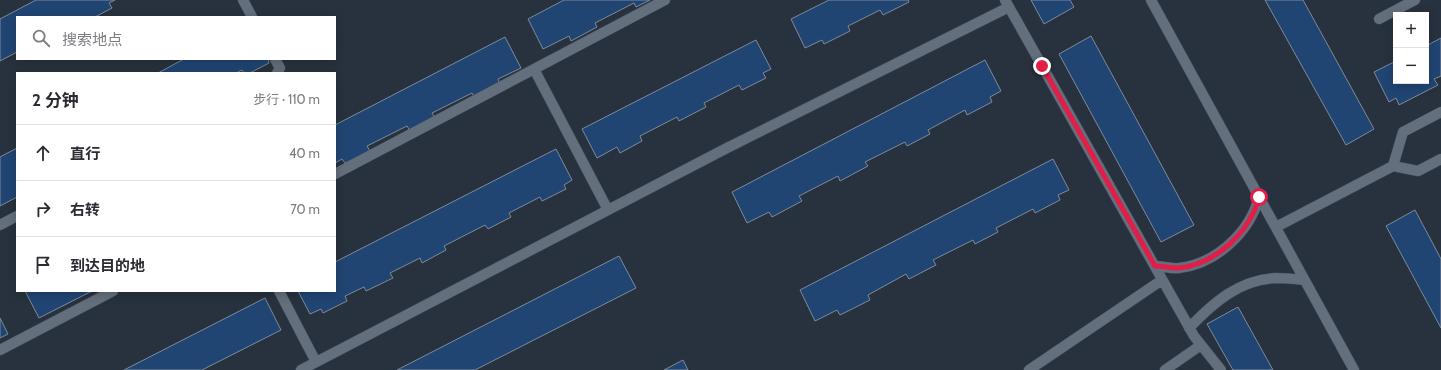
<!DOCTYPE html>
<html lang="zh">
<head>
<meta charset="utf-8">
<style>
  body { margin:0; font-family:Cabin,"Noto Sans SC",sans-serif; background:#f2f2f3; color:#2b2b33 }
  .controls { position:absolute; right:12px; top:12px; display:grid; overflow:hidden; border-radius:0px; box-shadow:0 2px 10px #0003 }
  .controls button { width:36px; height:36px; display:grid; place-items:center; padding:0; border:0; border-bottom:1px solid #e1e1e2; background:#fff; color:#2b2b33; font:20px sans-serif }
  .stop { position:absolute; width:12px; height:12px; margin:-9px; border:3px solid #e11d48; border-radius:50%; background:#fff }
  .stop.end { background:#e11d48; border-color:#fff; box-shadow:0 1px 4px #0008 }
  .list { margin:0; padding:0; list-style:none }
  h2 { display:flex; justify-content:space-between; align-items:center; height:52px; margin:0; padding:0 16px; font-size:17px }
  h2 small { font-size:13px; font-weight:400; color:#7c7c81 }
  .list li { display:grid; grid-template-columns:26px 1fr auto; gap:12px; align-items:center; box-sizing:border-box; height:56px; padding:0 16px; border-top:1px solid #e1e1e2 }
  .list b { display:block; font-size:15px; white-space:nowrap }
  .list em { font-size:13px; font-style:normal; color:#7c7c81 }
  .icon { flex:none; width:22px; height:22px; fill:none; stroke:currentColor; stroke-width:2; stroke-linecap:round; stroke-linejoin:round }
  .map { position:relative; flex:none; width:1441px; height:370px; overflow:hidden }
  .search { position:absolute; background:#fff; box-shadow:0 2px 10px #0003; left:16px; top:16px; width:320px; height:44px; display:flex; align-items:center; gap:10px; box-sizing:border-box; padding:0 14px; border-radius:0px; color:#7c7c81; font-size:15px }
  .panel { position:absolute; background:#fff; box-shadow:0 2px 10px #0003; left:16px; top:72px; width:320px; height:220px; border-radius:0px }
  .map>svg:first-child { display:block }
  .building { fill:#204573; stroke:#7f8a99 }
  .lines { fill:none; stroke-linecap:round; stroke-linejoin:round }
  .minor-casing { stroke:#444d57; stroke-width:11 }
  .minor { stroke:#646f7d; stroke-width:10 }
  .route { stroke:#e11d48; stroke-width:5 }
</style>
</head>
<body>
<div class="map">
<svg width="1441" height="370" viewBox="0 0 1441 370">
  <rect width="100%" height="100%" fill="#28323e"/>
  <path class="building" d="M36,0H115L109,3L112,8L95,17H17V52L0,61V19Z
    M564,0H650L636,7L634,3L595,23L597,27L571,41L569,36L543,49L528,19Z
    M829,0H908L909,2L883,15L880,10L848,26L850,31L824,44L822,40L805,48L791,19Z
    M1031,0H1070L1074,7L1044,24Z
    M1265,0H1303L1374,129L1346,145Z
    M1091,36L1194,225L1161,242L1059,54Z
    M505,37L521,68L498,79L500,84L474,97L472,93L432,113L435,118L410,131L407,126L367,146L370,151L345,163L342,159L335,163V125Z
    M1441,38V76L1434,79L1438,85L1399,105L1396,98L1389,102L1374,72L1396,61V81H1426V46Z
    M756,40L771,69L763,73L766,78L742,90L739,85L704,103L706,107L679,121L677,117L640,136L642,141L620,153L617,147L597,158L582,129Z
    M184,59H268L269,63L250,73H244L242,70L236,73H158Z
    M985,60L1001,91L990,97L992,102L967,115L965,110L928,130L930,134L907,146L905,142L865,162L868,166L840,181L838,176L799,196L802,201L772,217L769,212L747,223L732,192Z
    M17,148V197L0,206V157Z
    M556,149L572,180L564,185L566,189L542,201L540,197L509,213L511,217L488,229L485,225L444,246L446,250L422,263L420,258L390,273L393,278L366,291L364,287L345,296L347,301L323,313L321,309L310,314L298,291H335V262Z
    M1053,159L1069,190L1058,195L1060,200L1035,213L1033,209L996,228L998,232L975,244L973,240L933,260L936,265L909,279L906,274L868,295L870,300L840,315L837,310L815,321L800,290Z
    M1415,210L1441,259V328L1386,226Z
    M619,256L636,288L475,370H397Z
    M25,291H92L39,318Z
    M265,298L281,330L202,370H124Z
    M1238,307L1273,370H1233L1207,324Z
    M0,318L8,334L0,338Z
    M683,360L688,370H664Z"/>
  <g class="lines">
    <defs>
      <path id="minor" d="M243,0L252,17
        M1005,0L1194,336L1221,370
        M1151,0L1354,370
        M1379,19L1415,0
        M275,59L280,68L277,73
        M534,69L608,210
        M1441,112L1403,132L1393,166L1418,171L1441,159
        M335,174L665,0
        M0,225L17,216
        M1276,227L1393,166
        M1155,266C1162,266 1171,269 1179,268C1216,264 1250,232 1259,197
        M279,291L316,362
        M1189,328C1214,302 1239,280 1276,278C1286,278 1295,279 1304,280
        M0,350L113,291
        M301,370L725,149L1009,7
        M1029,370L1162,280
        M1165,370L1201,345"/>
    </defs>
    <use href="#minor" class="minor-casing"/>
    <use href="#minor" class="minor"/>
  </g>
  <g class="lines">
    <path class="route" d="M1042,66L1155,266C1162,266 1171,268 1179,268C1216,264 1250,232 1259,197"/>
  </g>
</svg>
<div class="controls">
<button>+</button>
<button>−</button>
</div>
<div class="stop" style="left:1259px;top:197px"></div>
<div class="stop end" style="left:1042px;top:66px"></div>
<div class="search"><svg class="icon" aria-label="search" viewBox="0 0 24 24"><circle cx="10" cy="10" r="6"/><path d="M15 15l6 6"/></svg>搜索地点</div>
<section class="panel">
<h2>2 分钟<small>步行 · 110 m</small></h2>
<ul class="list">
<li><svg class="icon" aria-label="ahead" viewBox="0 0 24 24"><path d="M12 20V5M6 11l6-6 6 6"/></svg><div><b>直行</b></div><em>40 m</em></li>
<li><svg class="icon" aria-label="right" viewBox="0 0 24 24"><path d="M7 20v-9h11M14 6l5 5-5 5"/></svg><div><b>右转</b></div><em>70 m</em></li>
<li><svg class="icon" aria-label="arrive" viewBox="0 0 24 24"><path d="M6 21V4h12l-3 4 3 4H6"/></svg><div><b>到达目的地</b></div></li>
</ul>
</section>
</div>
</body>
</html>
